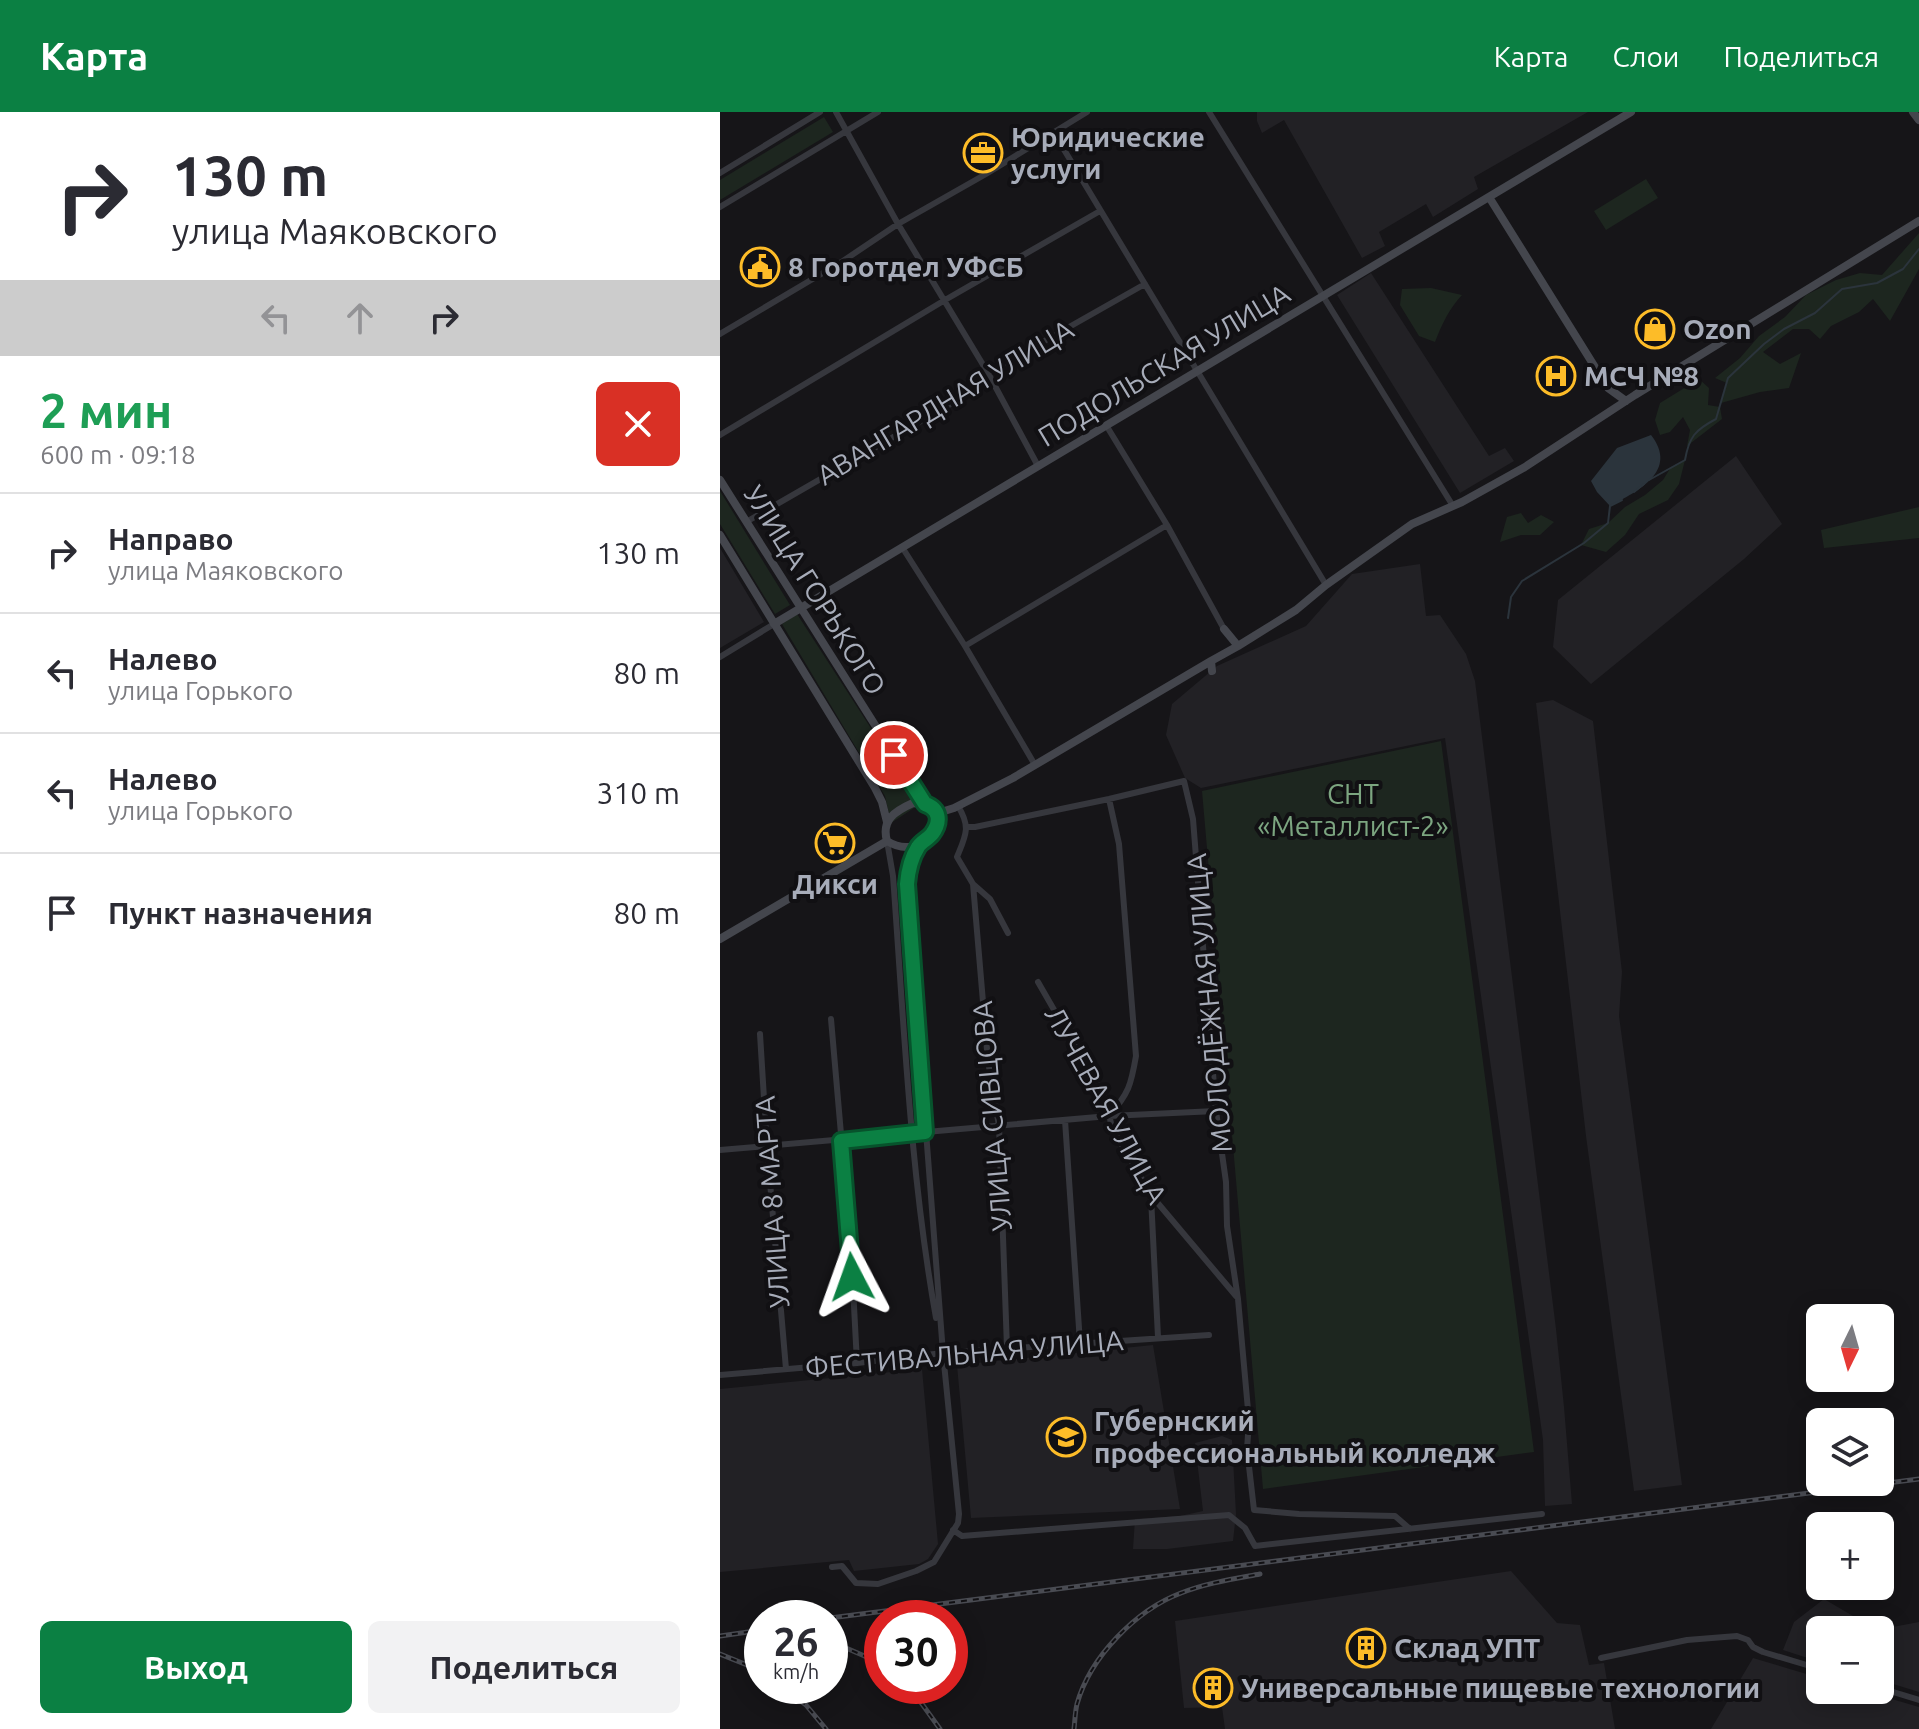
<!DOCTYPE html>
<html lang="ru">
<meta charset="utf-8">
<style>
:root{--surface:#fff;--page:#f2f2f3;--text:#2b2b33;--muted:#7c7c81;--line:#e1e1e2;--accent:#0b8043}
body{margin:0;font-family:Ubuntu,sans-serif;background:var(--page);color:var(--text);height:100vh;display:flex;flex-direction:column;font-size:30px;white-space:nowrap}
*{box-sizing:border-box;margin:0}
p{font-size:26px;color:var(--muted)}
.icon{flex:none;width:44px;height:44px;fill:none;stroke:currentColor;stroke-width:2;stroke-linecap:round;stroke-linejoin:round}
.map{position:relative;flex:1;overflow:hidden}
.side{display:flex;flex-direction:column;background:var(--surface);width:720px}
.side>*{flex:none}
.banner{background:#fff;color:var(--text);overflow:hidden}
.needle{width:52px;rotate:185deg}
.fabs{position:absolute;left:1086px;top:1192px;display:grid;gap:16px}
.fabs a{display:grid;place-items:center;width:88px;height:88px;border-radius:12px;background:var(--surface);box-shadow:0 4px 20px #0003;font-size:40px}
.speed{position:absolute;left:24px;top:1488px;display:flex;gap:16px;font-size:40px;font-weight:700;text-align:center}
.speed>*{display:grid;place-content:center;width:104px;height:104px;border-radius:50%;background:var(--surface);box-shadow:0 4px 20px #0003;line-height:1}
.speed small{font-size:20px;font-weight:400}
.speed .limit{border:12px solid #d22;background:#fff;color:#111}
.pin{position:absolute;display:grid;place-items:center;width:68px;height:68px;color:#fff;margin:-34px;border:4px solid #fff;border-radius:50%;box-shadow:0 2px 8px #0007}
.me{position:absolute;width:88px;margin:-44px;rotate:356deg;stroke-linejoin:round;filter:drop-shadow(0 0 6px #0008)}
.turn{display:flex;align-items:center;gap:28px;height:168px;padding:0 40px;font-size:36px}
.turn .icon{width:104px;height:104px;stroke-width:2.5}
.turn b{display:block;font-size:56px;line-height:68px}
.lanes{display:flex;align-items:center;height:76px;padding:0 40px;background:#0003;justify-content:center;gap:40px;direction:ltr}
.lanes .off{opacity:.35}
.round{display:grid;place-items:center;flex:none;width:84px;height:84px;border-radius:12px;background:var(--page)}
.summary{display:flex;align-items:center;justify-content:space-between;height:136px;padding:0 40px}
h1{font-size:48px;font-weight:700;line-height:60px;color:#1e9e55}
.cta{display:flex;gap:16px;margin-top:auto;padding:16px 40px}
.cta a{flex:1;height:92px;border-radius:12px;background:var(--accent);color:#fff;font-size:32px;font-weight:700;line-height:92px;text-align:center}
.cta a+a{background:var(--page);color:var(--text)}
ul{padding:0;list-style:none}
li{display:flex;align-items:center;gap:24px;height:120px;padding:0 40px;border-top:2px solid var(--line)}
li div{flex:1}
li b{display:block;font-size:30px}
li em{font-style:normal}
header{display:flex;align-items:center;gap:48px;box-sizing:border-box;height:112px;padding:0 40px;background:var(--accent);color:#fff}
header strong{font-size:38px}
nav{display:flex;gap:44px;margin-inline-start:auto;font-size:28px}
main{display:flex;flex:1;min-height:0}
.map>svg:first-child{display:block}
</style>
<header>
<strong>Карта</strong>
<nav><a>Карта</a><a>Слои</a><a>Поделиться</a></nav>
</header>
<main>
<section class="side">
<div class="banner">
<div class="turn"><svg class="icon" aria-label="right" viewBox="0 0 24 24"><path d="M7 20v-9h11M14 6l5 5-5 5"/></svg><div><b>130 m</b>улица Маяковского</div></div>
<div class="lanes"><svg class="icon off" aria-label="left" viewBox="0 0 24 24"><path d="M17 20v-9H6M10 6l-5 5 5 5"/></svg><svg class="icon off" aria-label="ahead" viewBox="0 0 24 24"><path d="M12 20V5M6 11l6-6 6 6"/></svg><svg class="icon" aria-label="right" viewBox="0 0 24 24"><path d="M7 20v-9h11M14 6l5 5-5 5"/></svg></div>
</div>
<div class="summary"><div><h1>2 мин</h1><p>600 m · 09:18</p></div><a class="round" style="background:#d93025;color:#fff"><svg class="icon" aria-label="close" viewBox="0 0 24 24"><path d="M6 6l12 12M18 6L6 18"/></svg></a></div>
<ul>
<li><svg class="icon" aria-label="right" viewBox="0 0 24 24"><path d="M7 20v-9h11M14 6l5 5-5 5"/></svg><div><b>Направо</b><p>улица Маяковского</p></div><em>130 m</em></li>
<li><svg class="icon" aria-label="left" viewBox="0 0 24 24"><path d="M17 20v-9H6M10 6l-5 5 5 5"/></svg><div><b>Налево</b><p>улица Горького</p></div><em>80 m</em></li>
<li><svg class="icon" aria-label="left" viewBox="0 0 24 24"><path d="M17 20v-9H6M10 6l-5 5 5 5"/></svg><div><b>Налево</b><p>улица Горького</p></div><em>310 m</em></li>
<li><svg class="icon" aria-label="arrive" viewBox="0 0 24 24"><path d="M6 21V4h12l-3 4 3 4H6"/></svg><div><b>Пункт назначения</b></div><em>80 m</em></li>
</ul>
<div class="cta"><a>Выход</a><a>Поделиться</a></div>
</section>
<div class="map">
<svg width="1199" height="1617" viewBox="0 0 1199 1617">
<rect width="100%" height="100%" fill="#161518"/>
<path fill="#222125" d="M 537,0 L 868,0 L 754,65 L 758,77 L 713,105 L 706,92 L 659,120 L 665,134 L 642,146 L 564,8 L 542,21 L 537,9 Z
M 651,161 L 769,344 L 785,336 L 794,349 L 740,381 L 617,183 Z
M 1016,344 L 1062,412 L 1024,447 L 871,572 L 833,535 L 838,488 Z
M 0,436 L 44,510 L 0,536 Z
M 700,452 L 706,504 L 720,503 L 746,542 L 755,569 L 836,1217 L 844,1295 L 852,1392 L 825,1394 L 823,1328 L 725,626 L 481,676 L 465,666 L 446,623 L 452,592 L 497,554 L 586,514 L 632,462 Z
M 833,588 L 873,609 L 902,860 L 899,904 L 962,1373 L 914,1379 L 866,1024 L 816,591 Z
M 433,1233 L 460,1397 L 251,1406 L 237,1253 Z
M 202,1257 L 218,1432 L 208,1447 L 199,1452 L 134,1459 L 129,1448 L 0,1460 L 0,1277 Z
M 502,1324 L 512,1328 L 516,1402 L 513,1429 L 447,1437 L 413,1437 L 415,1407 L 460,1404 L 483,1399 L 475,1331 Z
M 791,1459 L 837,1511 L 860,1513 L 869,1553 L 884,1551 L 895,1617 L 505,1617 L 502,1595 L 464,1596 L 455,1509 Z
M 1104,1487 L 1157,1518 L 1199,1510 L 1199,1580 L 1160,1568 L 1160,1518 L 1100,1518 L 1100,1550 L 1063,1538 L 1074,1510 Z
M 1033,1546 L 1100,1566 L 1100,1578 L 1141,1578 L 1199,1595 L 1199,1617 L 991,1617 Z"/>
<path fill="#1d261f" d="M 104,5 L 113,20 L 0,88 L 0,68 Z
M 926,67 L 938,86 L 886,118 L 874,99 Z
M 1199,121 L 1199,157 L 1170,209 L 1153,187 L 1139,200 L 1111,214 L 1100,227 L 1089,217 L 1073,217 L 1043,240 L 1060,252 L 1081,241 L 1069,276 L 1040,280 L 1001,291 L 1007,271 L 995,266 L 1020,246 L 1039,224 L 1065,205 L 1086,183 L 1116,168 L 1140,161 L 1162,163 Z
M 711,176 L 742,183 C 729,197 722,212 715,230 L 699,224 L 680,193 L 682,177 Z
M 979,267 L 989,276 L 988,293 L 1000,295 L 1002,307 L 967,334 L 970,318 L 963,305 L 950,320 L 940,323 L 935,308 L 940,291 Z
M 965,348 L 959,372 L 948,388 L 919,402 L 905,423 L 886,440 L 861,433 L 869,417 L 888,411 L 905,395 L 925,383 L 943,368 L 951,355 Z
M 0,379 L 70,493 L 55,502 L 0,412 Z
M 1199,395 L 1199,426 L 1104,436 L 1101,418 Z
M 801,401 L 808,411 L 821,403 L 834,410 L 820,423 L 801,423 L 780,430 L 787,405 Z
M 77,502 L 200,692 L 171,711 L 165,684 L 62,512 Z
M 721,629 L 814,1340 L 543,1377 L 482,679 Z"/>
<path fill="#2b343c" d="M 931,323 C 959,359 918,379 890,394 L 877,380 L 871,369 L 897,336 Z"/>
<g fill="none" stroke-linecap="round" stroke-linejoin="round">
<path stroke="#2b343c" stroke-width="2" d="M 929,368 L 965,348 C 969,325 975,318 996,307 L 1008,266 L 1044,232 L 1064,217 L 1095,201 L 1122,177 L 1157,171 L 1183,157 L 1199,137
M 914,380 L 924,372
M 788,506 L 791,485 L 802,469 L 864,431 L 888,411 L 890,394 L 902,388"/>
<path stroke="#36373d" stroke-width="6" d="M 116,0 L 178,112 L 268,261 L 318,354
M 489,0 L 733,394
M 334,21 L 606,473
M 0,61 L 100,0
M 0,95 L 158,0
M 0,222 L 123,149 L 178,112 L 266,62 L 367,0
M 386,313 L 447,413 L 504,517
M 0,323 L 225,188 L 380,99
M 26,410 L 260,275 L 268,261 L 425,172
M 182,435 L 245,534 L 315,653
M 245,534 L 447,413
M 0,545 L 54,512
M 389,687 L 399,732 L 416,944 C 411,973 409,981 389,1004
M 238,694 C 251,715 246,723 237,745 L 253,772 L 270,787 L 288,821
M 247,715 L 255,715 L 389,687 L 464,669 L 473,707 L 496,999 L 506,1070 L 507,1114 L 518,1187 L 529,1309 L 527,1337 L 534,1398 L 579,1402 L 675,1404 L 690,1417
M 167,729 L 173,764 C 184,912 190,1061 216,1206
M 253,772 L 268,949 L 279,1014 L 287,1236
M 318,870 L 386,988 L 392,1016 L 431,1083 L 516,1184
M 111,907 L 131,1137 L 137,1251
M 40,922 L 47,1035 L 66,1257
M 345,1008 L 360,1231
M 0,1038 L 389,1004 L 496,999
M 431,1085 L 438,1225
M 0,1263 L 137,1251 L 223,1241 L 489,1223
M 233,1418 L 242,1424 L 509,1403 L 525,1416 L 535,1434 L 822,1402
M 112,1455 L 122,1454 L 136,1471 L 158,1472 L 196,1459 L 214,1450 L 238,1411 L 239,1402 L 223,1241 L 187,772 L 190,755 L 198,734
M 881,1546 L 967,1528 L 1017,1524 L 1028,1528 L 1033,1535 L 1043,1540 L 1100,1557
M 1160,1576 L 1199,1588"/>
<path stroke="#44464d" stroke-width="8" d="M 1193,0 L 1199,8
M 769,85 L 888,276 L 906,289
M 0,368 L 205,692
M 0,423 L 155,676 L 162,690 L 167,710
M 54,512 L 911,0
M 518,534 L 576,498 L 606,473 L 692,412 L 742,390 L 805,355 L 915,283 L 1199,109
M 492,559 L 491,549 L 518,534 L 504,517
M 193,691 C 200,692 207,692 213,696 C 231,710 200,750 167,729 C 161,708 175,699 193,691 Z
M 218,701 L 234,696 L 293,666 L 491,549
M 0,827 L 167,729"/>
<defs>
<path id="rail" d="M 110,1506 L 1199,1367
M 0,1524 L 42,1518
M 110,1529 L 156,1549 L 162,1554
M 0,1542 L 42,1559
M 61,1574 L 86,1593 L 106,1617
M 186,1574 L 192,1578 L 220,1617
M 354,1617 C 355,1609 355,1600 357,1592 C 370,1545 416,1498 461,1481 C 486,1471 513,1467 540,1462"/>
</defs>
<use href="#rail" stroke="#494b52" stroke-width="5"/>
<use href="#rail" stroke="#111013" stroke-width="2" stroke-dasharray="6" stroke-linecap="butt"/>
</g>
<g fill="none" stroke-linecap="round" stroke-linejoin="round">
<defs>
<path id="route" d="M 132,1165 L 121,1029 L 205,1020 L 187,772 C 188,760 191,746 198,735 C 201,730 208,727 212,722 C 221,710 220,697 205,692 L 174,643"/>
</defs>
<use href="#route" stroke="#07532c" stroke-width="20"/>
<use href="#route" stroke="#0b8043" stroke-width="14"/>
</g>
<defs>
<symbol id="office-ring" viewBox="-11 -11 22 22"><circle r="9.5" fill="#111013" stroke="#fdbc28" stroke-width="1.5"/><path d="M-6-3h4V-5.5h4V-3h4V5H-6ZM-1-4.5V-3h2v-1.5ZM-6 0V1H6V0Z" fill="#fdbc28"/></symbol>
<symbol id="civic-ring" viewBox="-11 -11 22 22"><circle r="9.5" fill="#111013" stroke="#fdbc28" stroke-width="1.5"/><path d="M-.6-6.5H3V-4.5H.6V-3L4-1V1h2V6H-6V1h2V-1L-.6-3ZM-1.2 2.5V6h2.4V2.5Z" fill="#fdbc28"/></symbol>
<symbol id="shop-ring" viewBox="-11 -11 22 22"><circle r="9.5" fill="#111013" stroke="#fdbc28" stroke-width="1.5"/><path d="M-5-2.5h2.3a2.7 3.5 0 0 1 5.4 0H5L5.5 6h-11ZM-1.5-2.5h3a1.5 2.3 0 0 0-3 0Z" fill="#fdbc28"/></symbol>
<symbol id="hospital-ring" viewBox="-11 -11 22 22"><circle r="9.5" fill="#111013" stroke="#fdbc28" stroke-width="1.5"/><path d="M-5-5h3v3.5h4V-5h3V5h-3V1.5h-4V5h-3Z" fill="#fdbc28"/></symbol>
<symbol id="supermarket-ring" viewBox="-11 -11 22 22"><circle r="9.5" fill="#111013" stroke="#fdbc28" stroke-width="1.5"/><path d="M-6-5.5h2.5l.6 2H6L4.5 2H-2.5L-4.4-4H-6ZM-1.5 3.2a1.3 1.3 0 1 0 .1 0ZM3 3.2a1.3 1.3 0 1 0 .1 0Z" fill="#fdbc28"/></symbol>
<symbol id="university-ring" viewBox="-11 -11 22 22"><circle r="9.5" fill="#111013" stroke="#fdbc28" stroke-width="1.5"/><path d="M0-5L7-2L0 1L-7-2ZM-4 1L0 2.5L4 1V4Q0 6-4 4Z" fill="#fdbc28"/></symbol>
<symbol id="building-ring" viewBox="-11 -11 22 22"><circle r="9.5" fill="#111013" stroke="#fdbc28" stroke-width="1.5"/><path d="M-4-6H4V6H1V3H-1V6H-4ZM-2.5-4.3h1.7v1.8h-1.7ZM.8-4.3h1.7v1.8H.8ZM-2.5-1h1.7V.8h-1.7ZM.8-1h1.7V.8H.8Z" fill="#fdbc28"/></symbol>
</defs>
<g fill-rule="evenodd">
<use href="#office-ring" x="241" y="19" width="44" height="44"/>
<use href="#civic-ring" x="18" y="133" width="44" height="44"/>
<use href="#shop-ring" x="913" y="195" width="44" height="44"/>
<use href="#hospital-ring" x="814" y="242" width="44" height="44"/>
<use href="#supermarket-ring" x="93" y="709" width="44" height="44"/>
<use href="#university-ring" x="324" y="1303" width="44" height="44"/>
<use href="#building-ring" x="624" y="1514" width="44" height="44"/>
<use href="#building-ring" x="471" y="1554" width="44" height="44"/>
</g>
<g text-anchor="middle" stroke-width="8" stroke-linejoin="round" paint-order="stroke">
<g font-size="28" font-weight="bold" fill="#a7acb9" stroke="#111013" text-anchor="start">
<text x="291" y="35">Юридические<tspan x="291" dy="32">услуги</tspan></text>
<text x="68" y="165">8 Горотдел УФСБ</text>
<text x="963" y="227">Ozon</text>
<text x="864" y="274">МСЧ №8</text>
<text x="115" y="782" text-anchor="middle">Дикси</text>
<text x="374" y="1319">Губернский<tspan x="374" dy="32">профессиональный колледж</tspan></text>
<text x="674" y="1546">Склад УПТ</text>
<text x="521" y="1586">Универсальные пищевые технологии</text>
</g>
<g font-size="28" fill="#a7acb9" stroke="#111013">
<text transform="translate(444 253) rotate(-31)" y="10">ПОДОЛЬСКАЯ УЛИЦА</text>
<text transform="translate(225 290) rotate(-31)" y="10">АВАНГАРДНАЯ УЛИЦА</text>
<text transform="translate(95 478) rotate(58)" y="10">УЛИЦА ГОРЬКОГО</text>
<text transform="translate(489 891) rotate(-95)" y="10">МОЛОДЁЖНАЯ УЛИЦА</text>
<text transform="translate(386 993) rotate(61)" y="10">ЛУЧЕВАЯ УЛИЦА</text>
<text transform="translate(272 1004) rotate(-95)" y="10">УЛИЦА СИВЦОВА</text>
<text transform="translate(52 1090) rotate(-94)" y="10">УЛИЦА 8 МАРТА</text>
<text transform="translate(244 1242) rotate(-5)" y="10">ФЕСТИВАЛЬНАЯ УЛИЦА</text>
</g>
<g font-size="28" fill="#7ca580" stroke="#111013">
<text x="633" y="692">СНТ<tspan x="633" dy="32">«Металлист-2»</tspan></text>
</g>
</g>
</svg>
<div class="fabs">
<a><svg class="needle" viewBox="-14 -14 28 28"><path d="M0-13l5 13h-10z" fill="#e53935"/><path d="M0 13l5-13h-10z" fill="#7c7c81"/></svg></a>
<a><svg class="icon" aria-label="layers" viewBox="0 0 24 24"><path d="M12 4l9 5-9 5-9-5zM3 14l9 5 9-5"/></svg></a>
<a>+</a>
<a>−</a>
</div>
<div class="speed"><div>26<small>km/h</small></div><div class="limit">30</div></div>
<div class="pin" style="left:174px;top:643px;background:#d93025"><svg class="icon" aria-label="arrive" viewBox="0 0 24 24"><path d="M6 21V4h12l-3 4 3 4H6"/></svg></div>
<svg class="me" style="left:132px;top:1165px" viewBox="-20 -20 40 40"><path d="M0-17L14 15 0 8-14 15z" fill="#0b8043" stroke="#fff" stroke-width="4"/></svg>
</div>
</main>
